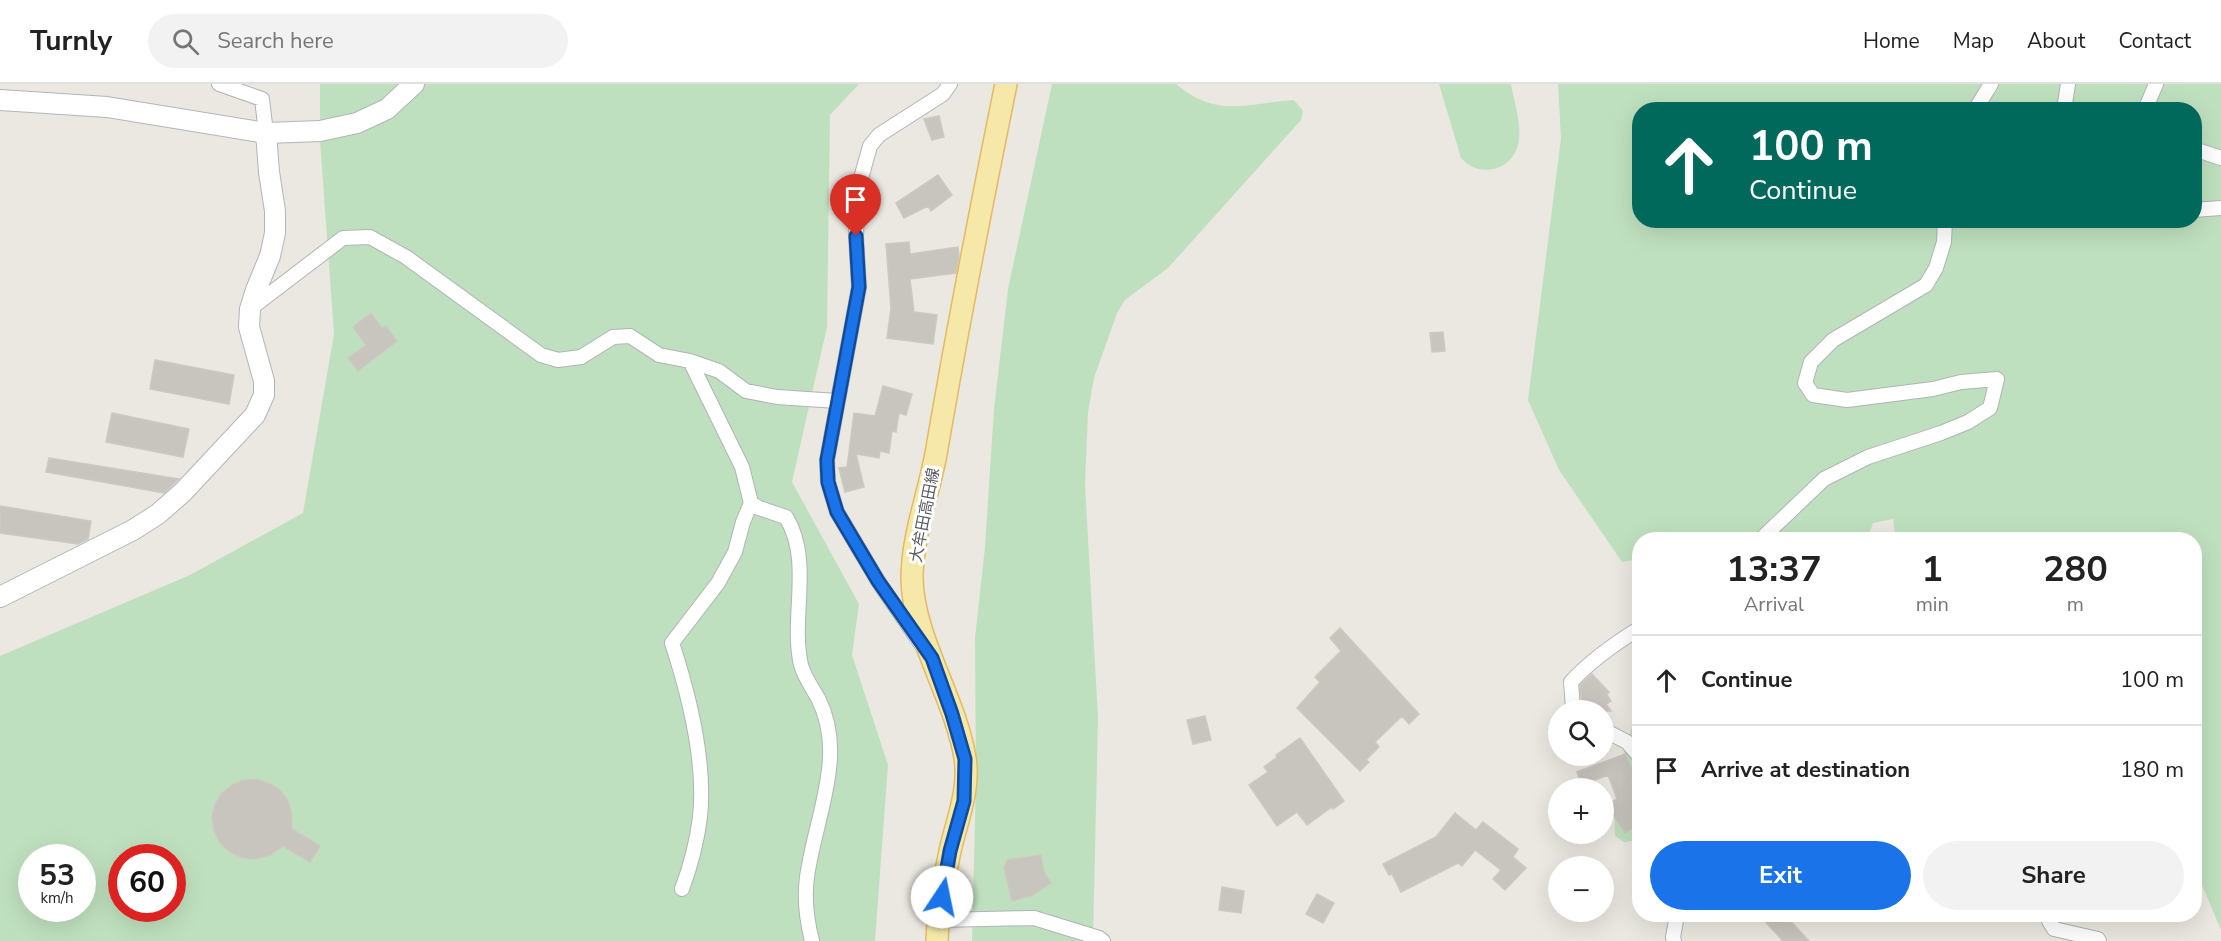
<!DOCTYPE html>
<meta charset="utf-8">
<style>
:root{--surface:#fff;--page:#f2f2f2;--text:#222;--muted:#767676;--line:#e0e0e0;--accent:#1a73e8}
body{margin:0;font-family:"Nunito Sans","Noto Sans JP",sans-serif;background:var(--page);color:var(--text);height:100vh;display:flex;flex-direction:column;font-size:22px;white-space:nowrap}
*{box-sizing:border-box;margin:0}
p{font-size:20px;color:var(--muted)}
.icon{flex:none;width:33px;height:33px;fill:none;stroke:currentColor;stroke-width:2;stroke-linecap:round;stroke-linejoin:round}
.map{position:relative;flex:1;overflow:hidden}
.side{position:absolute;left:1632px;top:448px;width:570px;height:390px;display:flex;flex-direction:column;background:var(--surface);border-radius:24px;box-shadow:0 6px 24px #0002}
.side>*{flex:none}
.guide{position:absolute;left:1632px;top:18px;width:570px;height:126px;border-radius:24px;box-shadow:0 6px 24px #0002;background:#00695c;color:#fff;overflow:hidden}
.fabs{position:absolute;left:1548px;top:616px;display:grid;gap:12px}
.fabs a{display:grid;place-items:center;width:66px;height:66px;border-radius:50%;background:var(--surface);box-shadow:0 6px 24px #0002;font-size:30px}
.speed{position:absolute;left:18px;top:760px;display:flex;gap:12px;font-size:30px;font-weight:700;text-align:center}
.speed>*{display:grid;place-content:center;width:78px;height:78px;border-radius:50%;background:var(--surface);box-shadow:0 6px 24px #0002;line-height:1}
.speed small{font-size:15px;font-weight:400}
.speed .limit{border:9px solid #d22;background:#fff;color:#111}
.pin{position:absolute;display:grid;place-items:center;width:51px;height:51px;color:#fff;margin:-62px -26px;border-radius:50% 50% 50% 0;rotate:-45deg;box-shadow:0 0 6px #0007}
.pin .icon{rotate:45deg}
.me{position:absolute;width:66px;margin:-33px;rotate:11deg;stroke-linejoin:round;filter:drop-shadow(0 0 4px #0008)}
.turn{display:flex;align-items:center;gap:21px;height:126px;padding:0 18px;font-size:27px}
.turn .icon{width:78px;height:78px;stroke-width:2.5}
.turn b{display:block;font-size:42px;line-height:51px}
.eta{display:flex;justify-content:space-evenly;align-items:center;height:102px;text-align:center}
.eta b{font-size:36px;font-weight:700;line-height:42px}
.action{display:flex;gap:12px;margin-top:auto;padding:12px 18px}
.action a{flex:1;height:69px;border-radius:36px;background:var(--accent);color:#fff;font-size:24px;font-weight:700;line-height:69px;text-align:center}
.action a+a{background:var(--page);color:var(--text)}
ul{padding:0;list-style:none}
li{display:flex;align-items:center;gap:18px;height:90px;padding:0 18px;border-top:2px solid var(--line)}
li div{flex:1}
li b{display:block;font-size:22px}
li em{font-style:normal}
header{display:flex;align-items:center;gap:36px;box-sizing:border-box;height:84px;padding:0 30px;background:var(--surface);border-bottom:2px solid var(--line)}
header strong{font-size:28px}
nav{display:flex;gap:33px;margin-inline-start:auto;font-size:21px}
.search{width:420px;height:54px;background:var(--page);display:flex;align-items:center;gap:15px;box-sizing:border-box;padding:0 21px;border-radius:33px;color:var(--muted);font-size:22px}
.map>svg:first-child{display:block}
</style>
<header>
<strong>Turnly</strong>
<div class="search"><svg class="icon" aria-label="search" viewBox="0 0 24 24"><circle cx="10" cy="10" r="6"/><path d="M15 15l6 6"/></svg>Search here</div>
<nav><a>Home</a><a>Map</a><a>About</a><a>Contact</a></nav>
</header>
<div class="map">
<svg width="2221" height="857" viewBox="0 0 2221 857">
<rect width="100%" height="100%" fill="#eae8e0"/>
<path fill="#bfe0be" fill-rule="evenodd" d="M 320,0 L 859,0 L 830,31 L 827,243 L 792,398 L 859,520 L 852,571 L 888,681 L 875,857 L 0,857 L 0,572 L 190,491 L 303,429 L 334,250 L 320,57 ZM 32,774 L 82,774 L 82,825 L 32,825 ZM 122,774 L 172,774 L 172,825 L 122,825 Z
M 1052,0 L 1176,0 C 1218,35 1246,19 1294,16 L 1303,27 L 1301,36 L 1168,184 L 1125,216 L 1117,229 L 1094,294 L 1088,328 L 1085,401 L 1098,634 L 1093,857 L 972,857 L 976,695 L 975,554 L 985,463 L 994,325 L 1008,205 Z
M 1439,0 L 1511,0 C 1514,17 1521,38 1519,55 C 1516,86 1480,96 1461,74 Z
M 1558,0 L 2221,0 L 2221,846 L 2195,784 L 2194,456 L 1896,456 L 1893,435 L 1873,439 L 1867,456 L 1640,456 L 1639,475 L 1622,478 L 1559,386 L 1528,316 L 1561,54 ZM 1640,26 L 2194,26 L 2194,136 L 1640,136 Z
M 1639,622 L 1639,756 L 1624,758 L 1615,752 C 1613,708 1624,663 1639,622 Z"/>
<path fill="#c8c4be" stroke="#cec9bf" stroke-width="1.5" d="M 939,32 L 944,53 L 932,56 L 924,35 Z
M 938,91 L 952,111 L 931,127 L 928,122 L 904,134 L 896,119 Z
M 909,158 L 910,170 L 958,163 L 959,172 L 956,189 L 910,195 L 914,228 L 937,231 L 933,260 L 887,254 L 891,224 L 886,160 Z
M 371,229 L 382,244 L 386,242 L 397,257 L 358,287 L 348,274 L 366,261 L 353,243 Z
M 1443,248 L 1445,267 L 1432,268 L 1430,249 Z
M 155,276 L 234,291 L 229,320 L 150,305 Z
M 883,302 L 912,310 L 906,331 L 899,329 L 896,348 L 892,347 L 889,369 L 880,367 L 879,374 L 856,370 L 864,403 L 845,408 L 839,384 L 847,383 L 854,329 L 875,332 Z
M 112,329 L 189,345 L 183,373 L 106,358 Z
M 49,374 L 179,395 L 164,409 L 46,388 Z
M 0,422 L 91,437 L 88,455 L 78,460 L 0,449 Z
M 1340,544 L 1419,630 L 1409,640 L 1402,632 L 1375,658 L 1379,663 L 1366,676 L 1369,678 L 1360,687 L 1297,624 L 1320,598 L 1315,593 L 1341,567 L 1330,554 Z
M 1592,590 L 1609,608 L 1607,611 L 1611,617 L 1606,620 L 1611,627 L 1587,627 L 1582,618 L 1580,601 Z
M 1205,632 L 1211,656 L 1193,660 L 1187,636 Z
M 1300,654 L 1344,717 L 1333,725 L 1332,723 L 1307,741 L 1297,728 L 1277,742 L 1249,701 L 1268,688 L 1264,683 L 1277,673 L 1276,671 Z
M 1625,670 L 1637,696 L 1631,698 L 1640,714 L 1640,740 L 1625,749 L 1612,729 L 1610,719 L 1617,715 L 1608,691 L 1582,701 L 1577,688 Z
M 256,695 L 268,699 L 279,705 L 287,715 L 291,727 L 292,745 L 320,762 L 310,778 L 283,762 L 270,771 L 256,775 L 243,774 L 230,768 L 220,759 L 214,747 L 212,733 L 215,720 L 222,709 L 232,701 L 244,696 Z
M 1455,729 L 1476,746 L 1483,738 L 1518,765 L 1513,773 L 1526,784 L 1505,806 L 1493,795 L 1501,786 L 1475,766 L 1462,782 L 1458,779 L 1401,808 L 1392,790 L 1389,791 L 1383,780 L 1436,753 Z
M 1041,771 L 1044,788 L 1051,799 L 1031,812 L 1012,817 L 1004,784 L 1007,776 Z
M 1222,803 L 1244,807 L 1241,829 L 1219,826 Z
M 1317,810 L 1334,819 L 1323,839 L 1306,830 Z
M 1759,831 L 1785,831 L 1809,857 L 1783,857 Z"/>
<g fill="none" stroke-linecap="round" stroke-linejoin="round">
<defs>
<path id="street" d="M 219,0 L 262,15 L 266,49
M 1975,26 L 1991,0
M 2064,26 L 2068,0
M 2151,26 L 2148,19 L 2156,0
M 2194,65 L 2221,74
M 2194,126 L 2221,124
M 250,225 L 343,154 L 370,153 L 406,173 L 541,271 L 558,276 L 581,273 L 613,253 L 630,252 L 659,271 L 690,277 L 719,287 L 746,307 L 777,313 L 837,317
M 751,419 L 759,424 L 786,433 C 813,477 790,533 801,581 C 804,592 812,604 818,614 C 829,636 832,661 829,685 C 825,722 812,757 807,793 C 804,814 807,837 812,857
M 1760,456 L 1824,395 L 1868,373 L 1941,349 L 1968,338 L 1990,324 L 1997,295 L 1961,298 L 1933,305 L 1847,316 L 1813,311 L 1805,299 L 1811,278 L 1833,256 L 1926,201 L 1936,184 L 1944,158 L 1945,136
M 921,560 L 878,497 L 837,428 L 828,398 L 827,376 L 859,203 L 856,152 L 858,105 L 870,62 L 879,51 L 943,10 L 950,0
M 1576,627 L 1573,624 L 1571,598 C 1591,576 1614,560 1640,544
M 1604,646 L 1627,658 L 1640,673
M 682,805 C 691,781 697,757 700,733 C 706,677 689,611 672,559 L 718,499 L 735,468 L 743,438 L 751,419 L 742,383 L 690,277
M 2050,831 L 2049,837 L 2054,845 L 2098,855 L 2099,857
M 938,836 L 1034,834 L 1099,854 L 1103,857
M 1674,857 L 1673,853 L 1677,831"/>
<path id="secondary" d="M 0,16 L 107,23 L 266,49 L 320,47 L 357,39 L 387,25 L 414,0
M 0,513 L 133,446 L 158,430 L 183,408 L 255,331 L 264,311 L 264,297 L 249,243 L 250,225 L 256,206 L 270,172 L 275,149 L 275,127 L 269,88 L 266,49"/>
<path id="primary" d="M 937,857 C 938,827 944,797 950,767 C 957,736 970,706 965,674 C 956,616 913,553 912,495 C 912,453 928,412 936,370 C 957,247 981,123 1006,0"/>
</defs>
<use href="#street" stroke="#b1b3b6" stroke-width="16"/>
<use href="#secondary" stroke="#b2b5b9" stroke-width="22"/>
<use href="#primary" stroke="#e2bb61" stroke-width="24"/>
<use href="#street" stroke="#fff" stroke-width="14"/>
<use href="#secondary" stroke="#fff" stroke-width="20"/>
<use href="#primary" stroke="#f6e8a9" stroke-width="21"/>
</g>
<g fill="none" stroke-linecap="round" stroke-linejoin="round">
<defs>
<path id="route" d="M 856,152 L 859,203 L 827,376 L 828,398 L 837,428 L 878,497 L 932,574 L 952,630 L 965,675 L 964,717 L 950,767 L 942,813"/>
</defs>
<use href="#route" stroke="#114b97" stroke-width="15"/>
<use href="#route" stroke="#1a73e8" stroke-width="10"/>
</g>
<g text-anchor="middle" stroke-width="6" stroke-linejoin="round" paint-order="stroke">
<g font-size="16" fill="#595c5f" stroke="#fff">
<text transform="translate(924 431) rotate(-79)" y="6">大牟田高田線</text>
</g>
</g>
</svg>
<div class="fabs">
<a><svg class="icon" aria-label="search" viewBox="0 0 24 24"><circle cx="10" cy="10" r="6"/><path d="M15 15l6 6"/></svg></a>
<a>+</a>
<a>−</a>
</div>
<div class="speed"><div>53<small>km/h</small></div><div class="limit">60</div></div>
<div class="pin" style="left:856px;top:152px;background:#d93025"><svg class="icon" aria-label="arrive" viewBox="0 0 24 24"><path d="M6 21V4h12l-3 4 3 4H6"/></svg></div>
<svg class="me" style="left:942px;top:813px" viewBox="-20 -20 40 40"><circle r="19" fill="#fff"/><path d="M0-13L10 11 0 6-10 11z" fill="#1a73e8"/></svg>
<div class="guide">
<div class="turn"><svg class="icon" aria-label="ahead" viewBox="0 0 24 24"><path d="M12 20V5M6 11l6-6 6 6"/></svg><div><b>100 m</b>Continue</div></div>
</div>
<section class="side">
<div class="eta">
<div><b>13:37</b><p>Arrival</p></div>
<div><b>1</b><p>min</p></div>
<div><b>280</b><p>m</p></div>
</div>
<ul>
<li><svg class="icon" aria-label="ahead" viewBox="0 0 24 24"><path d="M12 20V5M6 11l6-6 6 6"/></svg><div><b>Continue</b></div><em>100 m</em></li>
<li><svg class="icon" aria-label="arrive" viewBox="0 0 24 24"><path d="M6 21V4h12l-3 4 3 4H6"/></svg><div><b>Arrive at destination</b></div><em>180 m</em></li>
</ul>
<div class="action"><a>Exit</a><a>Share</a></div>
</section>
</div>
